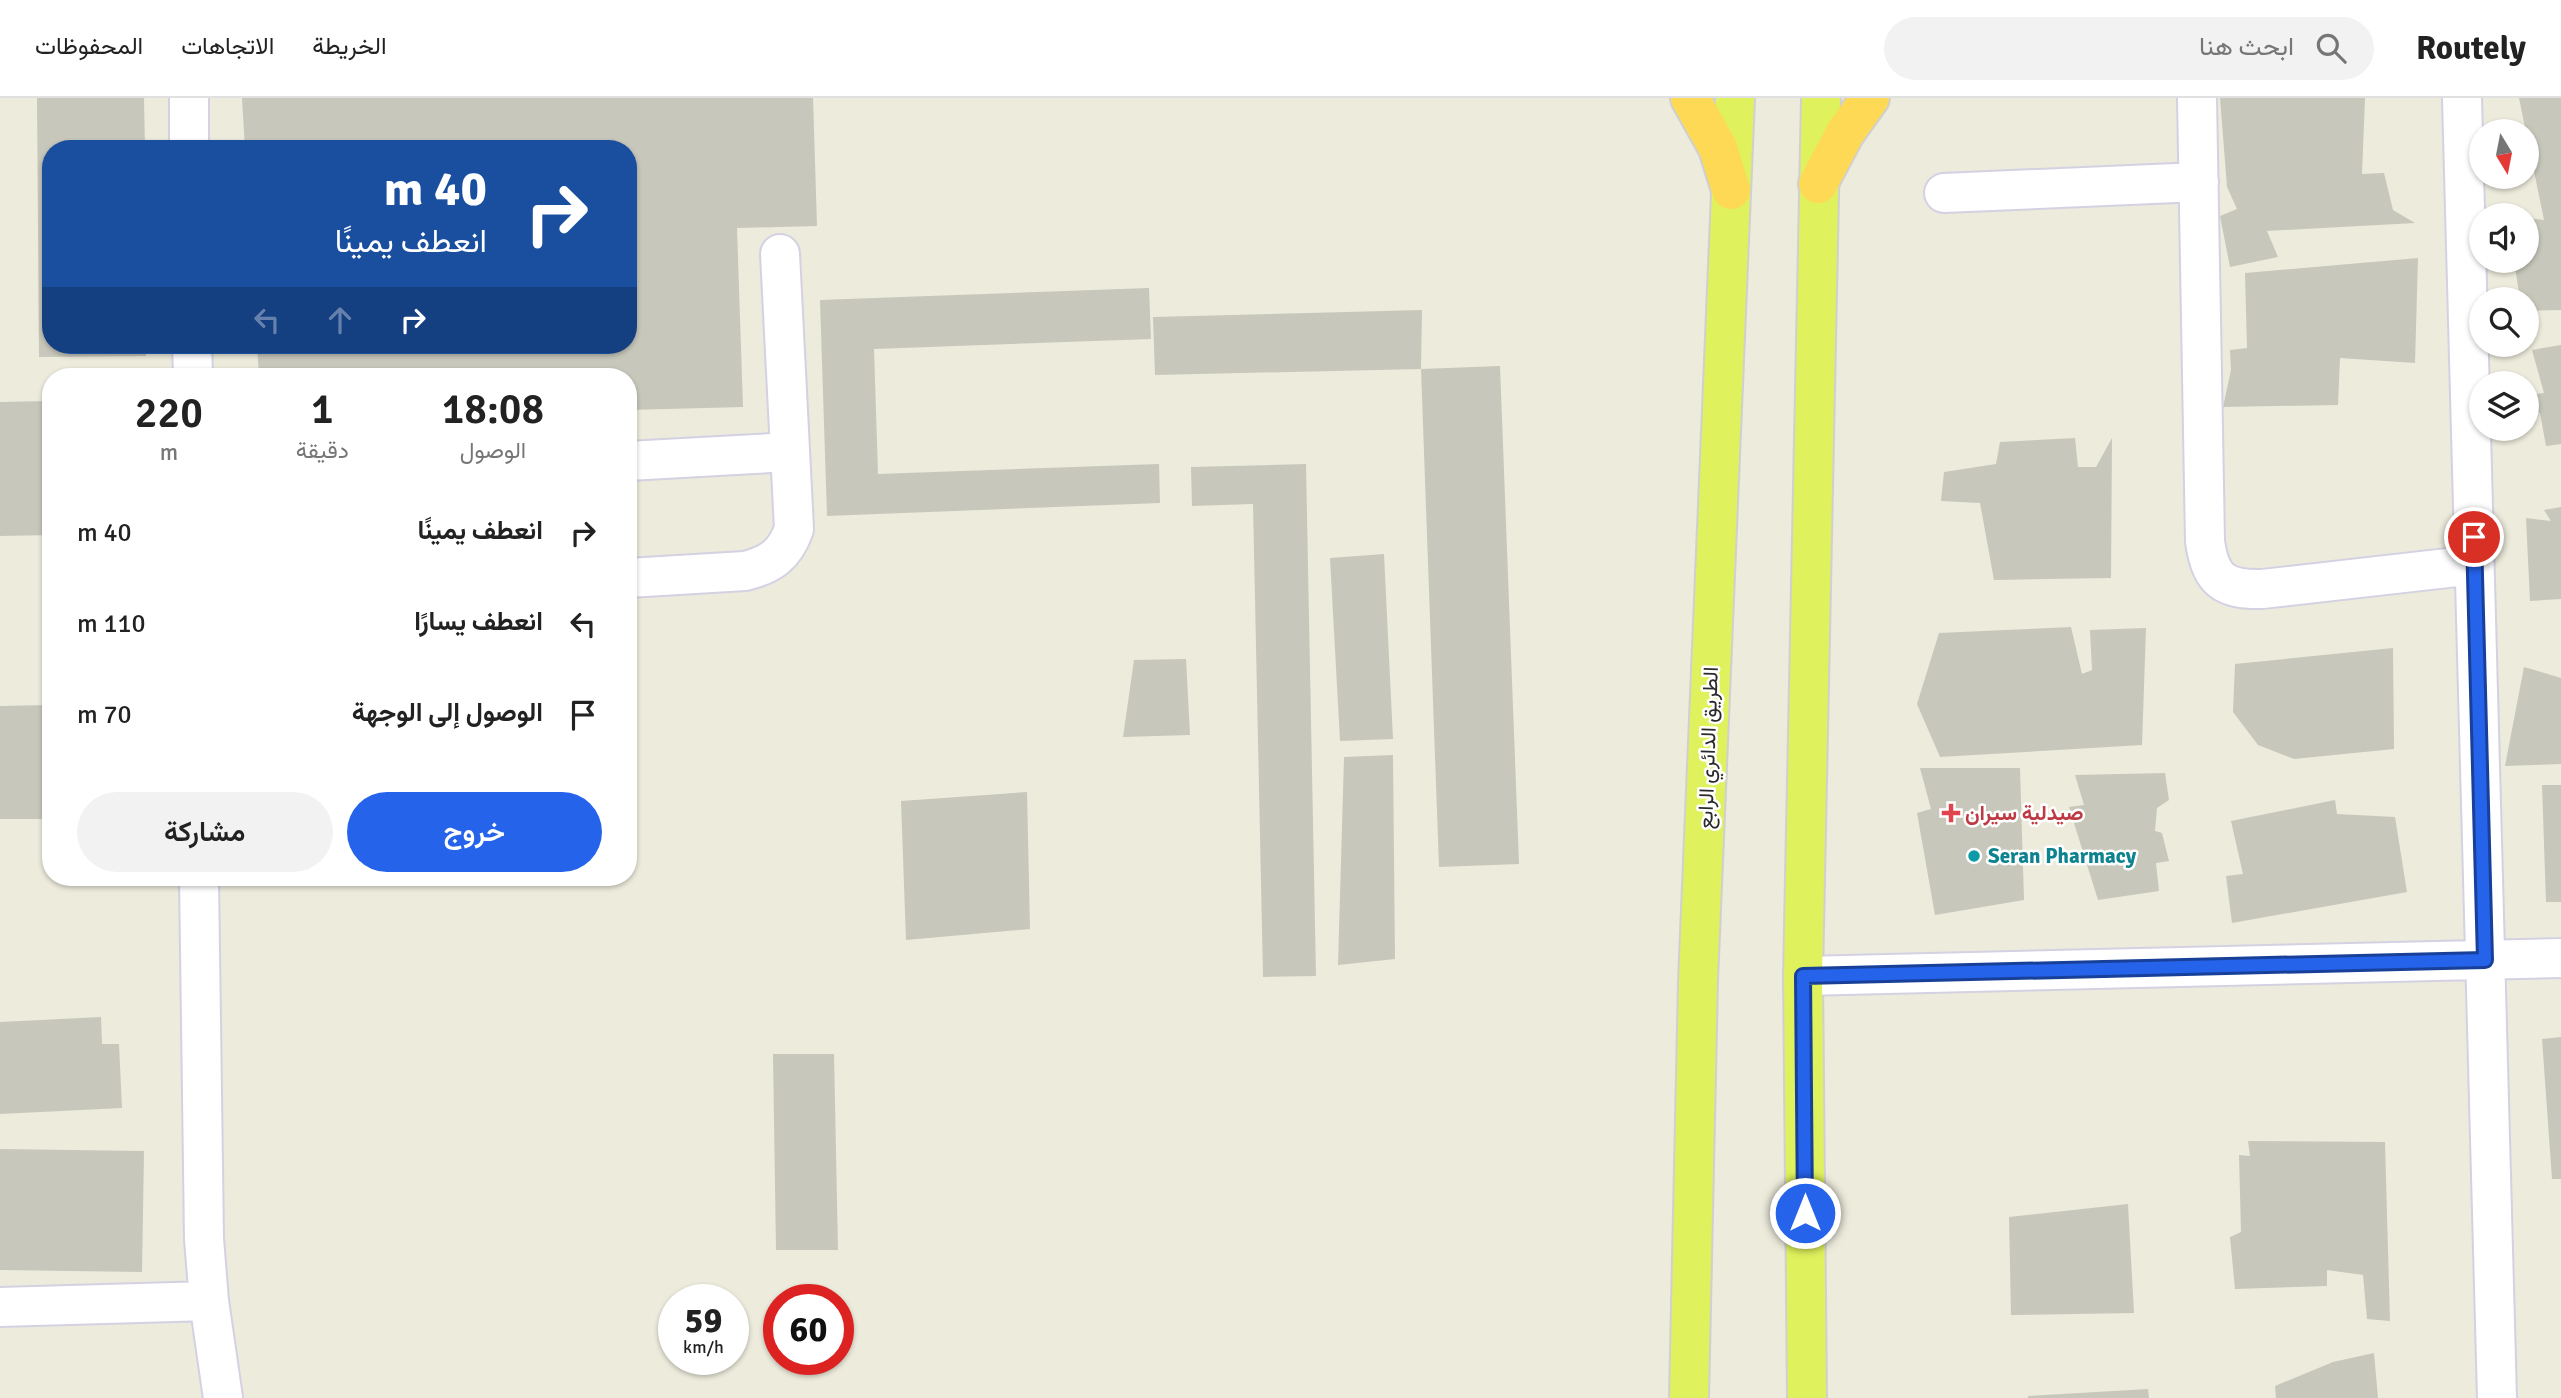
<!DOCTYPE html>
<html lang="ar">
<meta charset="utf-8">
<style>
:root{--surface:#fff;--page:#f2f2f2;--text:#222;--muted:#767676;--line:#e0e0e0;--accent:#2563eb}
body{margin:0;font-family:Signika,Vazirmatn,sans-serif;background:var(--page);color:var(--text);direction:rtl;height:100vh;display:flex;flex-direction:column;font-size:26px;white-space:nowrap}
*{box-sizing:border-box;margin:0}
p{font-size:23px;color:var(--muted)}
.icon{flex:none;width:38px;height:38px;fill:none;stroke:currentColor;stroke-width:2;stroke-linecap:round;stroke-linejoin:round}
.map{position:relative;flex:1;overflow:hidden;direction:ltr}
.sheet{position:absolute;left:42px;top:270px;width:595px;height:518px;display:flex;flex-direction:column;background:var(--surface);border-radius:28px;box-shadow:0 2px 5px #0004;direction:rtl}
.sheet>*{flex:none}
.top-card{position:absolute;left:42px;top:42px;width:595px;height:214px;border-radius:28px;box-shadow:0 2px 5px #0004;direction:rtl;background:#1a4fa0;color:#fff;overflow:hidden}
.needle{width:46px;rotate:170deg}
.controls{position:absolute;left:2469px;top:21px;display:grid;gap:14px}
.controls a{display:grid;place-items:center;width:70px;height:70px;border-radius:50%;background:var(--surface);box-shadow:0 2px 5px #0004;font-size:35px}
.speed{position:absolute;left:658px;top:1186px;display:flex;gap:14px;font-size:35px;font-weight:700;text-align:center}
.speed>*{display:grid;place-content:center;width:91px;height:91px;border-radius:50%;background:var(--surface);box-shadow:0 2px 5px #0004;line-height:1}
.speed small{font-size:18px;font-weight:400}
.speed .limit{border:10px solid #d22;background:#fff;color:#111}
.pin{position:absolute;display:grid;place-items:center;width:60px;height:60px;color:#fff;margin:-30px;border:4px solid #fff;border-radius:50%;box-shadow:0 2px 7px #0007}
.me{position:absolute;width:77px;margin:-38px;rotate:0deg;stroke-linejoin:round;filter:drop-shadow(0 0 5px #0008)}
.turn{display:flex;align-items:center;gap:24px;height:147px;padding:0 35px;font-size:32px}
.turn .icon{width:91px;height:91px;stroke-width:2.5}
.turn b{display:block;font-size:49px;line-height:60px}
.lanes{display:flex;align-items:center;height:66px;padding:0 35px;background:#0003;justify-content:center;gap:35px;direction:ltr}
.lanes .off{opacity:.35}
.eta{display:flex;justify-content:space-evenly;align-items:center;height:119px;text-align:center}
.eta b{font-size:42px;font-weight:600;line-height:49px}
.action{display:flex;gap:14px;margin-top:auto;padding:14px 35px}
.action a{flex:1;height:80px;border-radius:42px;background:var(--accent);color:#fff;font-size:28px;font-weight:600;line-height:80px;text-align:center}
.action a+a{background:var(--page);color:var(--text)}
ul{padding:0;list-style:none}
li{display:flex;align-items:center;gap:21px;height:91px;padding:0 35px}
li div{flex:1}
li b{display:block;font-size:26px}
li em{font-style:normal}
header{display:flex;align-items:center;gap:42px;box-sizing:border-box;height:98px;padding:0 35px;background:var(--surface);border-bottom:2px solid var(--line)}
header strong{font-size:33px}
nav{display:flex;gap:38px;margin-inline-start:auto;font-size:24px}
.search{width:490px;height:63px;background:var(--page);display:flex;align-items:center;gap:18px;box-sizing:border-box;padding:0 24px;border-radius:38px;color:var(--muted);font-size:26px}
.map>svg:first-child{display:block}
</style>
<header>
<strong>Routely</strong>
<div class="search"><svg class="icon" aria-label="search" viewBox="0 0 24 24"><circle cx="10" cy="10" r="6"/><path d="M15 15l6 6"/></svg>ابحث هنا</div>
<nav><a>الخريطة</a><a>الاتجاهات</a><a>المحفوظات</a></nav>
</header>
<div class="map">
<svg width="2561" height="1300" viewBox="0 0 2561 1300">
<rect width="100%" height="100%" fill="#ecebdc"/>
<path fill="#c7c7bb" d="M 37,0 L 144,0 L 145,51 L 51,51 L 51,247 L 146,247 L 146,258 L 39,259 Z
M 242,0 L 813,0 L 817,128 L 737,130 L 743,309 L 628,312 L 628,278 L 259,278 L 257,247 L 628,247 L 628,51 L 245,51 Z
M 2220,0 L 2365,0 L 2362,76 L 2384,75 L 2393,112 L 2415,125 L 2267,133 L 2278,159 L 2230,169 L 2220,118 L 2237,111 L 2227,89 Z
M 2519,0 L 2561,0 L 2561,212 L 2527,213 L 2527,201 L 2520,201 L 2514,163 L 2527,163 L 2527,120 L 2544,122 Z
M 2418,160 L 2415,265 L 2340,260 L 2338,307 L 2223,309 L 2231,272 L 2230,252 L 2247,250 L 2245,175 Z
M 1149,190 L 1151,241 L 874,251 L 878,376 L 1159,366 L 1160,405 L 827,418 L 820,202 Z
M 1422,212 L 1421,271 L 1155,277 L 1153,219 Z
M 2561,247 L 2561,346 L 2546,348 L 2540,315 L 2532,313 L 2527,297 L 2544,295 L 2532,252 Z
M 1500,268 L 1519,766 L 1439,769 L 1421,271 Z
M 51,303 L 51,437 L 0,438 L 0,304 Z
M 2075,340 L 2078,369 L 2096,369 L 2112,340 L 2111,480 L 1994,482 L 1980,405 L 1941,403 L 1944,374 L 1996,366 L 2000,344 Z
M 1306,366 L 1316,878 L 1263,879 L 1253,406 L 1192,408 L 1191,369 Z
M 2561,409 L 2561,501 L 2530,503 L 2526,420 L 2551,423 L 2544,412 Z
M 1384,456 L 1393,641 L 1340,643 L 1330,460 Z
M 2071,529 L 2082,576 L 2092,572 L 2090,532 L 2146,530 L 2142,647 L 1940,659 L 1917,606 L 1939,535 Z
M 2393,550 L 2394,651 L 2294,661 L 2258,647 L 2233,614 L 2235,566 Z
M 1186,561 L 1190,637 L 1123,639 L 1134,562 Z
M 2524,569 L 2561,580 L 2561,666 L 2505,668 Z
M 51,607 L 51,721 L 0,721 L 0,608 Z
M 1393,657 L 1395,861 L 1338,867 L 1344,659 Z
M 1920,670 L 2020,670 L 2024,802 L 1935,817 L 1917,715 L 1931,711 Z
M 2165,675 L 2169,702 L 2157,710 L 2155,733 L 2162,735 L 2169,763 L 2156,765 L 2159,793 L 2098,802 L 2069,709 L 2084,707 L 2075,677 Z
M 2542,687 L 2561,687 L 2561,804 L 2546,804 Z
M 1027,694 L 1030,831 L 906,842 L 901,703 Z
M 2335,702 L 2337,716 L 2395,719 L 2407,794 L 2232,825 L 2226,778 L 2243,776 L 2231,723 Z
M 101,919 L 102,946 L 119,946 L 122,1010 L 0,1016 L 0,924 Z
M 2561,939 L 2561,1081 L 2552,1081 L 2542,941 Z
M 773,956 L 834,956 L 838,1152 L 776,1152 Z
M 2248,1043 L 2385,1044 L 2390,1223 L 2367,1221 L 2363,1177 L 2327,1172 L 2327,1188 L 2235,1191 L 2230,1139 L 2241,1134 L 2239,1057 L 2250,1058 Z
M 0,1051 L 144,1053 L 142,1174 L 0,1172 Z
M 2128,1106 L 2134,1215 L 2011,1217 L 2009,1119 Z
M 2374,1255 L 2378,1300 L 2276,1300 L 2275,1288 L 2333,1264 Z
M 2148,1291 L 2149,1300 L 2028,1300 L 2028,1298 Z"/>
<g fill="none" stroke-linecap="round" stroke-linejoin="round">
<defs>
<path id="minor" d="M 189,0 L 189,51
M 2197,0 L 2205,443 C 2210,482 2224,492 2262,491 L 2474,467
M 2462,0 L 2497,1300
M 1944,95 L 2199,84
M 192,247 L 193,278
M 628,363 L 790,354
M 628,480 L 745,473 C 770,467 785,457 794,431 L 780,156
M 199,779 L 204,1141 L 209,1203 L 223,1300
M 1803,878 L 2561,860
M 0,1209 L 209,1203"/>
<path id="major" d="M 1689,1300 L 1698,883 L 1735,0
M 1807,1300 L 1803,878 L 1821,0"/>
<path id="highway" d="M 1690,0 L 1718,50 L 1731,92
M 1818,86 L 1845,35 L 1870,0"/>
</defs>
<use href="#minor" stroke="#d4d1e3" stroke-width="42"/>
<use href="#major" stroke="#d0d0d0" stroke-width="42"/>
<use href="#highway" stroke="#d0d0d0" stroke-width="42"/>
<use href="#minor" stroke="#fff" stroke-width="38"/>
<use href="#major" stroke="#dff15c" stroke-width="38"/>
<use href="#highway" stroke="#fed955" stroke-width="38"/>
</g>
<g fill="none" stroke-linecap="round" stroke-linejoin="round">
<defs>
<path id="route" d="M 1805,1115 L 1803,878 L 2485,862 L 2474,439"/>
</defs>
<use href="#route" stroke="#184099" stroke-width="18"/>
<use href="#route" stroke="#2563eb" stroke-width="12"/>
</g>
<path fill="#e0444e" stroke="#fff" stroke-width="2.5" d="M1947.5 704.5h7v7h7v7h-7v7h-7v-7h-7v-7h7z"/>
<circle fill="#0f9aa8" stroke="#fff" stroke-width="2.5" cx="1974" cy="758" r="7"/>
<g text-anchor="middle" stroke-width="5" stroke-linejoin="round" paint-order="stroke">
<g font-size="21" fill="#2a2a2a" stroke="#fff">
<text transform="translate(1708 650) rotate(-88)" y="7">الطريق الدائري الرابع</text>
</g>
<g font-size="21" font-weight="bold" fill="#be3a42" stroke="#fff" text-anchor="start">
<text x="1965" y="722">صيدلية سيران</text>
</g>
<g font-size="21" font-weight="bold" fill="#0d838f" stroke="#fff" text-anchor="start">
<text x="1988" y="765">Seran Pharmacy</text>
</g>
</g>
</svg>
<div class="controls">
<a><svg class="needle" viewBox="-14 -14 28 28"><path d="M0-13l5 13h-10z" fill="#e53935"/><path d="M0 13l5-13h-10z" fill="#767676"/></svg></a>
<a><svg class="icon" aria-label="sound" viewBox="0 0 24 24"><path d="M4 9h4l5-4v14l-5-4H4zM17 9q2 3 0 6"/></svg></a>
<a><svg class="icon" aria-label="search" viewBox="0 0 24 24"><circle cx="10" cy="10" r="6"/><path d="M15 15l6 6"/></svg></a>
<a><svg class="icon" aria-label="layers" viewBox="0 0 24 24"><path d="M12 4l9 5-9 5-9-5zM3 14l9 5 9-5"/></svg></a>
</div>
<div class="speed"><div>59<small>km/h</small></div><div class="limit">60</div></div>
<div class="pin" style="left:2474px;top:439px;background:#d93025"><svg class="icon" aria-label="arrive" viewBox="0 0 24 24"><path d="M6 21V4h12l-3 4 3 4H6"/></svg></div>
<svg class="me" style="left:1805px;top:1115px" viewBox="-20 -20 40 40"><circle r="17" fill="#2563eb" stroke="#fff" stroke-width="3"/><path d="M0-11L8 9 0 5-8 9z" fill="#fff"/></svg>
<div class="top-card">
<div class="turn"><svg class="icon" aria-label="right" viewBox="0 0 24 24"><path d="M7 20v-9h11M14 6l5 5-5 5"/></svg><div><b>40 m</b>انعطف يمينًا</div></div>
<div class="lanes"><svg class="icon off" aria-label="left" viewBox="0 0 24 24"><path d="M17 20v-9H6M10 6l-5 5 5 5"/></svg><svg class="icon off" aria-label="ahead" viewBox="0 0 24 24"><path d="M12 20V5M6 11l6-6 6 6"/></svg><svg class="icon" aria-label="right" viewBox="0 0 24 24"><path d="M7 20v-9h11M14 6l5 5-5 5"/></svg></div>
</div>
<section class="sheet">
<div class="eta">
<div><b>18:08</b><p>الوصول</p></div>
<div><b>1</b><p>دقيقة</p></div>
<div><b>220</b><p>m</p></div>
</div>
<ul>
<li><svg class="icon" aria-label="right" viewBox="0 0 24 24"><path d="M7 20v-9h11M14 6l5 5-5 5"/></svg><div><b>انعطف يمينًا</b></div><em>40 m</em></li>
<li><svg class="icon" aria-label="left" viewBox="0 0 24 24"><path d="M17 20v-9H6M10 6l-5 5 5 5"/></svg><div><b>انعطف يسارًا</b></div><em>110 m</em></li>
<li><svg class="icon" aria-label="arrive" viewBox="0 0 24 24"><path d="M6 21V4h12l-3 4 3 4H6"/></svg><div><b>الوصول إلى الوجهة</b></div><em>70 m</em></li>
</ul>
<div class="action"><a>خروج</a><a>مشاركة</a></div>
</section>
</div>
